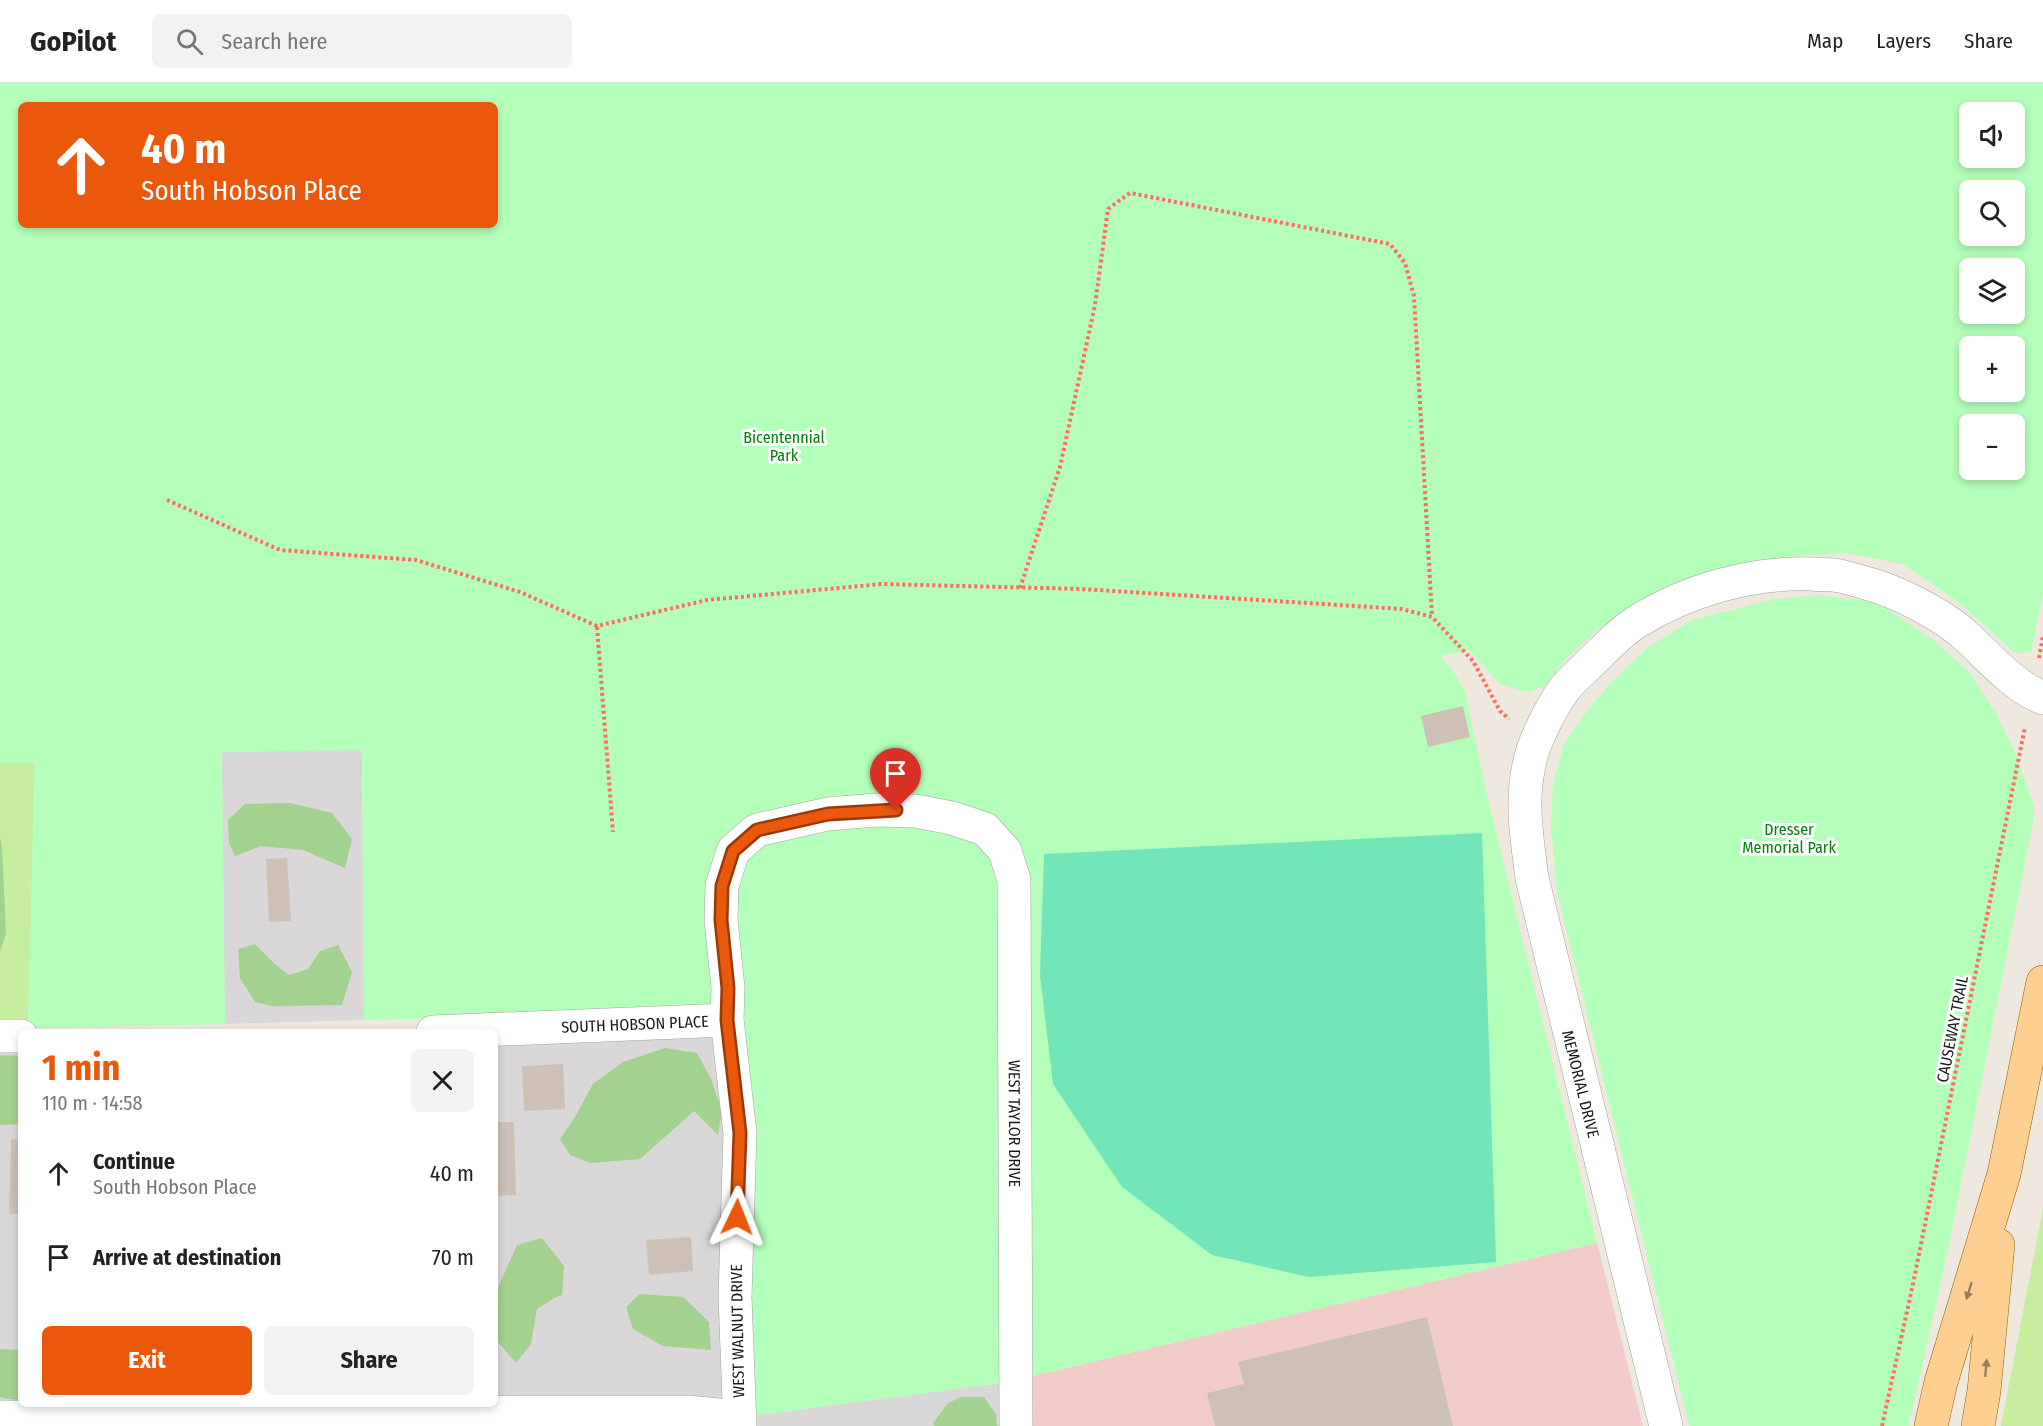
<!DOCTYPE html>
<meta charset="utf-8">
<style>
:root{--surface:#fff;--page:#f2f2f2;--text:#222;--muted:#767676;--line:#e0e0e0;--accent:#ea580c}
body{margin:0;font-family:"Fira Sans Condensed",sans-serif;background:var(--page);color:var(--text);height:100vh;display:flex;flex-direction:column;font-size:22px;white-space:nowrap}
*{box-sizing:border-box;margin:0}
p{font-size:20px;color:var(--muted)}
.icon{flex:none;width:33px;height:33px;fill:none;stroke:currentColor;stroke-width:2;stroke-linecap:round;stroke-linejoin:round}
.map{position:relative;flex:1;overflow:hidden}
.panel{position:absolute;left:18px;top:945px;width:480px;height:378px;display:flex;flex-direction:column;background:var(--surface);border-radius:9px;box-shadow:0 3px 9px #0003}
.panel>*{flex:none}
.hud{position:absolute;left:18px;top:18px;width:480px;height:126px;border-radius:9px;box-shadow:0 3px 9px #0003;background:#ea580c;color:#fff;overflow:hidden}
.tools{position:absolute;left:1959px;top:18px;display:grid;gap:12px}
.tools a{display:grid;place-items:center;width:66px;height:66px;border-radius:9px;background:var(--surface);box-shadow:0 3px 9px #0003;font-size:30px}
.pin{position:absolute;display:grid;place-items:center;width:51px;height:51px;color:#fff;margin:-62px -26px;border-radius:50% 50% 50% 0;rotate:-45deg;box-shadow:0 0 6px #0007}
.pin .icon{rotate:45deg}
.me{position:absolute;width:66px;margin:-33px;rotate:2deg;stroke-linejoin:round;filter:drop-shadow(0 0 4px #0008)}
.turn{display:flex;align-items:center;gap:21px;height:126px;padding:0 24px;font-size:27px}
.turn .icon{width:78px;height:78px;stroke-width:2.5}
.turn b{display:block;font-size:42px;line-height:51px}
.round{display:grid;place-items:center;flex:none;width:63px;height:63px;border-radius:9px;background:var(--page)}
.head{display:flex;align-items:center;justify-content:space-between;height:102px;padding:0 24px}
h1{font-size:36px;font-weight:700;line-height:45px;color:var(--accent)}
.button{display:flex;gap:12px;margin-top:auto;padding:12px 24px}
.button a{flex:1;height:69px;border-radius:9px;background:var(--accent);color:#fff;font-size:24px;font-weight:700;line-height:69px;text-align:center}
.button a+a{background:var(--page);color:var(--text)}
ul{padding:0;list-style:none}
li{display:flex;align-items:center;gap:18px;height:84px;padding:0 24px}
li div{flex:1}
li b{display:block;font-size:22px}
li em{font-style:normal}
header{display:flex;align-items:center;gap:36px;box-sizing:border-box;height:84px;padding:0 30px;background:var(--surface);border-bottom:2px solid var(--line)}
header strong{font-size:28px}
nav{display:flex;gap:33px;margin-inline-start:auto;font-size:21px}
.search{width:420px;height:54px;background:var(--page);display:flex;align-items:center;gap:15px;box-sizing:border-box;padding:0 21px;border-radius:9px;color:var(--muted);font-size:22px}
.map>svg:first-child{display:block}
</style>
<header>
<strong>GoPilot</strong>
<div class="search"><svg class="icon" aria-label="search" viewBox="0 0 24 24"><circle cx="10" cy="10" r="6"/><path d="M15 15l6 6"/></svg>Search here</div>
<nav><a>Map</a><a>Layers</a><a>Share</a></nav>
</header>
<div class="map">
<svg width="2043" height="1342" viewBox="0 0 2043 1342">
<rect width="100%" height="100%" fill="#eee8de"/>
<path fill="#d9d7d7" d="M 362,665 L 364,936 L 225,940 L 221,668 Z
M 712,950 L 727,1011 L 728,1317 L 495,1319 L 495,955 Z
M 0,959 L 21,959 L 21,1320 L 0,1321 Z
M 1009,1298 L 1009,1342 L 750,1342 L 750,1332 Z"/>
<path fill="#f1cccb" d="M 1597,1159 L 1643,1342 L 1025,1342 L 1024,1294 Z"/>
<path fill="#c6ee9e" d="M 0,679 L 35,679 L 28,944 L 0,944 Z
M 2043,1124 L 2043,1342 L 2001,1342 Z"/>
<path fill="#a3d18f" d="M 290,719 L 332,729 L 352,755 L 345,784 L 303,766 L 261,762 L 235,772 L 229,759 L 228,736 L 245,720 Z
M 0,754 L 2,762 L 6,849 L 0,868 Z
M 255,860 L 276,881 L 289,891 L 308,885 L 320,867 L 338,861 L 352,888 L 342,921 L 272,922 L 255,918 L 240,894 L 238,865 Z
M 665,964 L 697,969 L 711,995 L 722,1027 L 718,1051 L 694,1027 L 640,1075 L 590,1079 L 570,1071 L 560,1055 L 572,1038 L 593,1000 L 623,978 Z
M 0,971 L 21,972 L 21,1040 L 0,1041 Z
M 542,1154 L 564,1182 L 562,1211 L 554,1214 L 537,1225 L 531,1260 L 516,1279 L 498,1258 L 496,1208 L 517,1161 Z
M 640,1210 L 683,1213 L 709,1238 L 711,1266 L 663,1262 L 633,1245 L 626,1223 Z
M 0,1265 L 21,1266 L 21,1317 L 0,1313 Z
M 961,1313 L 984,1313 L 996,1330 L 997,1342 L 934,1342 L 933,1339 L 948,1319 Z"/>
<path fill="#b4ffba" fill-rule="evenodd" d="M 0,0 L 2043,0 L 2043,509 L 2031,568 L 2015,569 L 1962,521 L 1903,480 L 1846,469 L 1795,472 L 1736,486 L 1653,514 L 1597,546 L 1564,577 L 1545,602 L 1527,608 L 1500,600 L 1469,566 L 1440,572 L 1455,590 L 1465,607 L 1487,711 L 1597,1159 L 1024,1294 L 1022,802 L 964,725 L 730,751 L 716,928 L 364,936 L 362,666 L 222,668 L 225,940 L 28,944 L 35,679 L 0,679 ZM 21,21 L 495,21 L 495,141 L 21,141 ZM 1970,28 L 2014,28 L 2014,74 L 1970,74 ZM 1970,106 L 2014,106 L 2014,152 L 1970,152 ZM 1970,184 L 2014,184 L 2014,230 L 1970,230 ZM 1970,262 L 2014,262 L 2014,308 L 1970,308 ZM 1970,340 L 2014,340 L 2014,386 L 1970,386 Z
M 1819,511 L 1876,518 L 1932,555 L 1969,588 L 1997,631 L 2014,666 L 2034,722 L 2034,734 L 1947,1170 L 1909,1342 L 1689,1342 L 1557,808 L 1551,743 L 1553,700 L 1564,660 L 1586,628 L 1608,602 L 1647,564 L 1692,536 L 1775,515 Z
M 860,734 L 977,753 L 1004,798 L 1009,1298 L 750,1332 L 732,837 L 743,774 L 766,757 Z"/>
<path fill="#73e6b9" d="M 1482,749 L 1496,1178 L 1309,1193 L 1212,1171 L 1122,1103 L 1053,1000 L 1040,891 L 1044,770 Z"/>
<path fill="#cdc1b7" d="M 1463,622 L 1470,653 L 1428,663 L 1421,632 Z
M 287,774 L 291,837 L 269,838 L 266,775 Z
M 563,980 L 565,1025 L 524,1027 L 522,982 Z
M 495,1038 L 514,1038 L 516,1111 L 495,1112 Z
M 11,1055 L 21,1056 L 21,1130 L 9,1130 Z
M 691,1153 L 693,1187 L 649,1191 L 646,1156 Z
M 1427,1233 L 1453,1342 L 1215,1342 L 1207,1309 L 1244,1300 L 1238,1278 Z"/>
<g fill="none" stroke-linecap="round" stroke-linejoin="round">
<defs>
<g id="minor">
<path id="s1" d="M 433,948 L 727,936"/>
<path d="M 0,952 L 21,952"/>
<path d="M 0,1333 L 241,1336 L 523,1328 L 687,1328 L 739,1333"/>
<path id="s2" d="M 740,1342 L 735,1213 L 740,1049 L 727,936 L 728,904 L 721,836 L 722,802 L 733,767 L 757,746 L 828,730 L 876,726 L 915,727 L 952,734 L 985,745 L 1005,767 L 1014,796 L 1016,1342"/>
<path d="M 1666,1342 L 1532,794 C 1527,755 1520,716 1530,677 C 1534,657 1551,624 1563,607 C 1569,598 1580,589 1588,581 C 1603,567 1618,550 1635,539 C 1687,506 1751,488 1812,490 C 1821,491 1831,490 1840,492 C 1853,495 1866,499 1879,503 C 1907,513 1944,532 1966,552 C 1989,573 2013,602 2043,614"/>
</g>
<path id="major" d="M 1931,1342 L 1941,1298 L 2004,1090 L 2043,898
M 1978,1342 L 1984,1307 L 1998,1161"/>
</defs>
<use href="#minor" stroke="#a1a1a1" stroke-width="34"/>
<use href="#major" stroke="#916000" stroke-width="34"/>
<path stroke="#ff6d5e" stroke-width="4" stroke-dasharray="3 3" stroke-linecap="butt" d="M 167,416 L 280,466 L 416,476 L 520,508 L 597,542 L 707,516 L 882,500 L 1082,505 L 1402,525 L 1432,533 L 1473,577 L 1500,627 L 1509,635
M 1020,504 L 1060,383 L 1095,221 L 1108,125 L 1130,109 L 1390,160 L 1405,179 L 1414,212 L 1432,533
M 597,543 L 613,748
M 2039,574 L 2043,552
M 1882,1342 L 1913,1200 L 2025,643"/>
<use href="#minor" stroke="#fff" stroke-width="33"/>
<use href="#major" stroke="#ffcf92" stroke-width="33"/>
</g>
<defs><path id="oneway-solid" d="M-6-.8H1V-3.2L6.5 0L1 3.2V.8H-6Z" transform="scale(1.5)"/></defs>
<g fill="#987e5c">
<use href="#oneway-solid" transform="translate(1969 1207) rotate(107)"/>
<use href="#oneway-solid" transform="translate(1986 1284) rotate(-85)"/>
</g>
<g fill="none" stroke-linecap="round" stroke-linejoin="round">
<defs>
<path id="route" d="M 737,1133 L 740,1049 L 727,936 L 728,904 L 721,836 L 722,802 L 733,767 L 757,746 L 828,730 L 896,726"/>
</defs>
<use href="#route" stroke="#983908" stroke-width="15"/>
<use href="#route" stroke="#ea580c" stroke-width="10"/>
</g>
<g text-anchor="middle" stroke-width="6" stroke-linejoin="round" paint-order="stroke">
<g font-size="16" fill="#01800a" stroke="#fff">
<text x="784" y="359">Bicentennial<tspan x="784" dy="18">Park</tspan></text>
<text x="1789" y="751">Dresser<tspan x="1789" dy="18">Memorial Park</tspan></text>
</g>
<g font-size="16" fill="#1a1a1a" stroke="#fff">
<text dy="6" stroke="none"><textPath href="#s1" startOffset="202">SOUTH HOBSON PLACE</textPath></text>
<text transform="translate(1952 945) rotate(-79)" y="6">CAUSEWAY TRAIL</text>
<text transform="translate(1581 1000) rotate(76)" y="6">MEMORIAL DRIVE</text>
<text dy="6" stroke="none"><textPath href="#s2" startOffset="1146">WEST TAYLOR DRIVE</textPath></text>
<text transform="translate(737 1247) rotate(-91)" y="6">WEST WALNUT DRIVE</text>
</g>
</g>
</svg>
<div class="tools">
<a><svg class="icon" aria-label="sound" viewBox="0 0 24 24"><path d="M4 9h4l5-4v14l-5-4H4zM17 9q2 3 0 6"/></svg></a>
<a><svg class="icon" aria-label="search" viewBox="0 0 24 24"><circle cx="10" cy="10" r="6"/><path d="M15 15l6 6"/></svg></a>
<a><svg class="icon" aria-label="layers" viewBox="0 0 24 24"><path d="M12 4l9 5-9 5-9-5zM3 14l9 5 9-5"/></svg></a>
<a>+</a>
<a>−</a>
</div>
<div class="pin" style="left:896px;top:726px;background:#d93025"><svg class="icon" aria-label="arrive" viewBox="0 0 24 24"><path d="M6 21V4h12l-3 4 3 4H6"/></svg></div>
<svg class="me" style="left:737px;top:1133px" viewBox="-20 -20 40 40"><path d="M0-17L14 15 0 8-14 15z" fill="#ea580c" stroke="#fff" stroke-width="4"/></svg>
<div class="hud">
<div class="turn"><svg class="icon" aria-label="ahead" viewBox="0 0 24 24"><path d="M12 20V5M6 11l6-6 6 6"/></svg><div><b>40 m</b>South Hobson Place</div></div>
</div>
<section class="panel">
<div class="head"><div><h1>1 min</h1><p>110 m · 14:58</p></div><a class="round"><svg class="icon" aria-label="close" viewBox="0 0 24 24"><path d="M6 6l12 12M18 6L6 18"/></svg></a></div>
<ul>
<li><svg class="icon" aria-label="ahead" viewBox="0 0 24 24"><path d="M12 20V5M6 11l6-6 6 6"/></svg><div><b>Continue</b><p>South Hobson Place</p></div><em>40 m</em></li>
<li><svg class="icon" aria-label="arrive" viewBox="0 0 24 24"><path d="M6 21V4h12l-3 4 3 4H6"/></svg><div><b>Arrive at destination</b></div><em>70 m</em></li>
</ul>
<div class="button"><a>Exit</a><a>Share</a></div>
</section>
</div>
